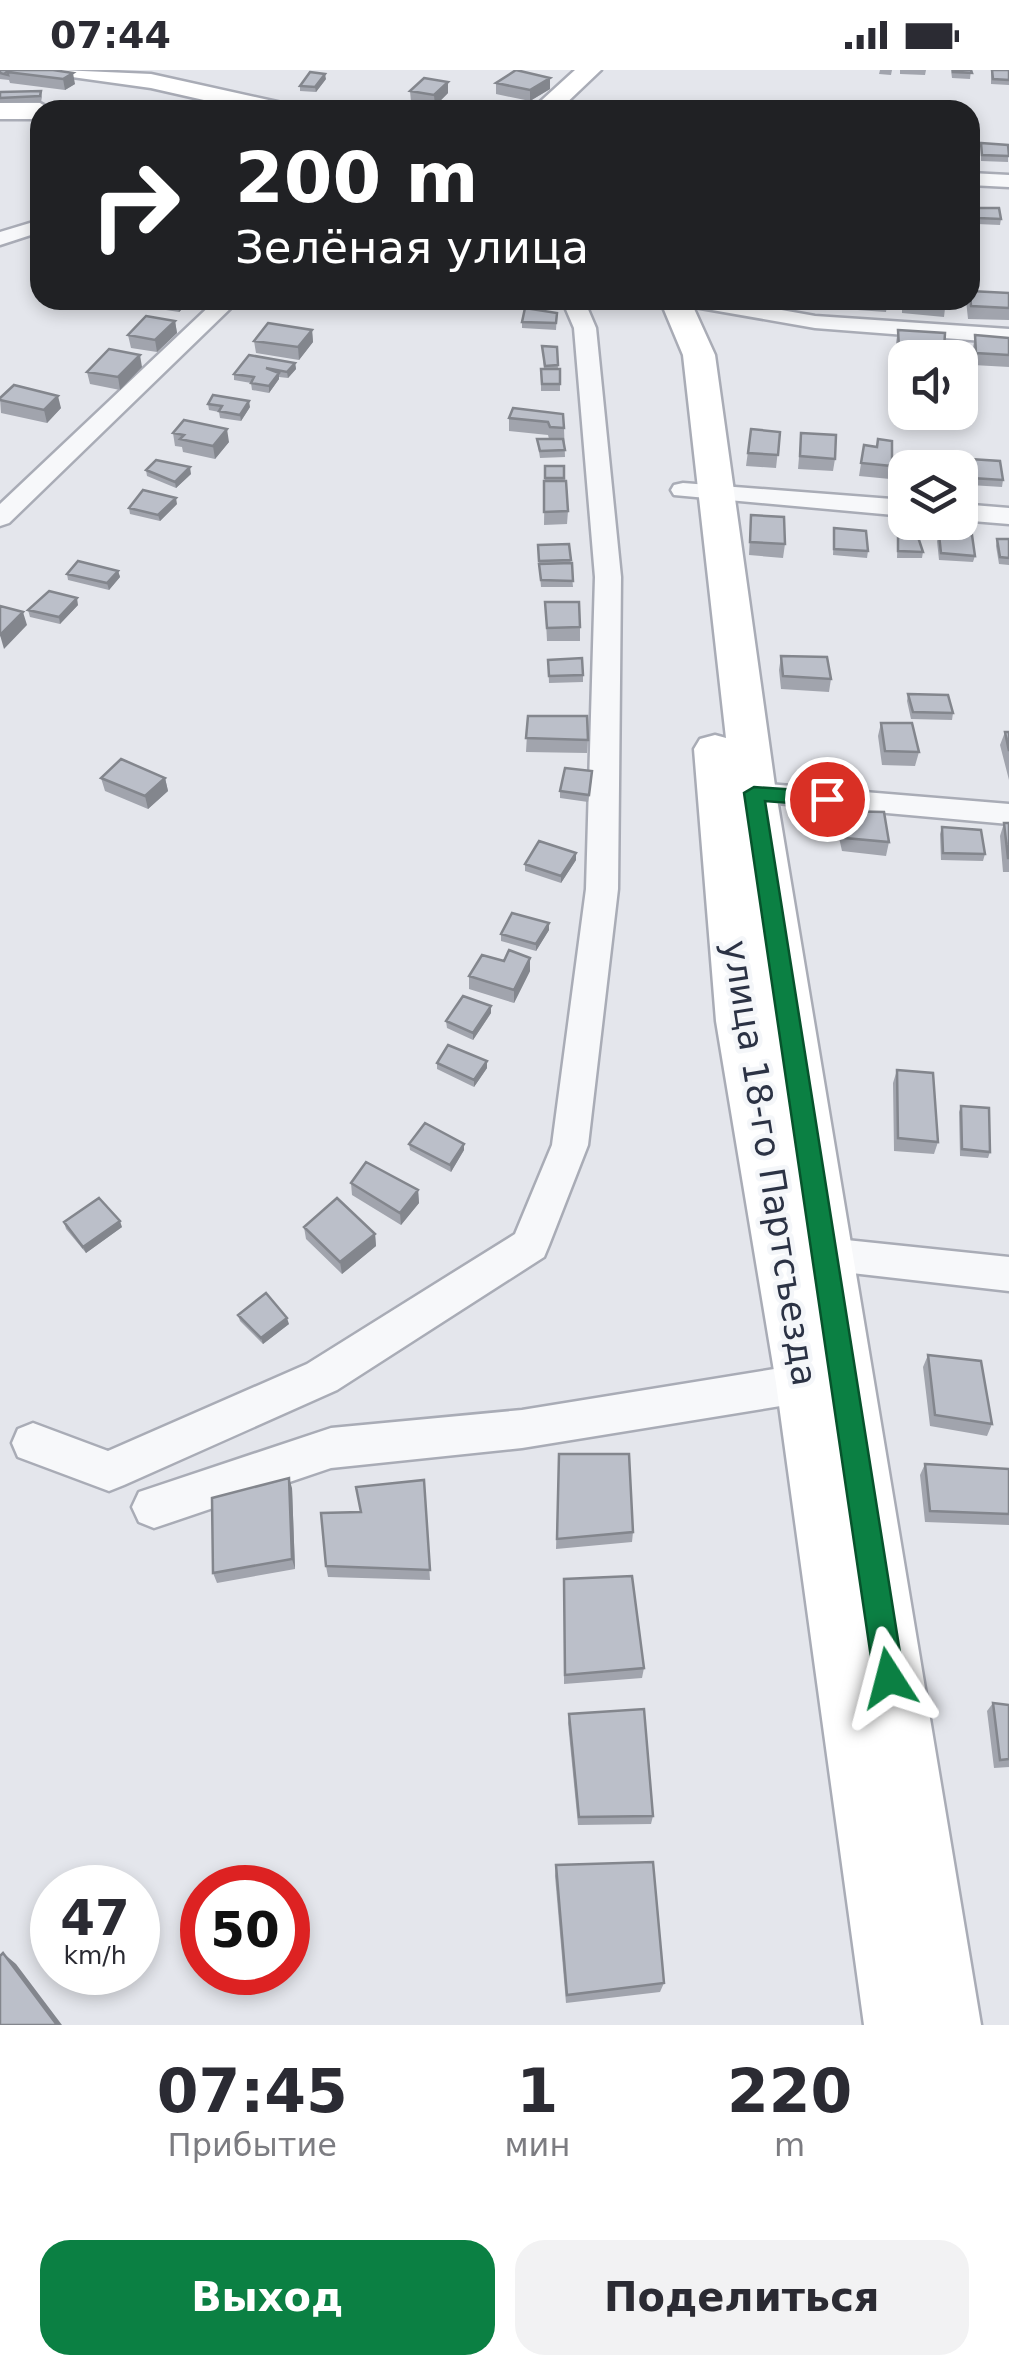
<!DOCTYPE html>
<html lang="ru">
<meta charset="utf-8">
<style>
:root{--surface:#fff;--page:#f2f2f3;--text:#2b2b33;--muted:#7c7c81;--accent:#0b8043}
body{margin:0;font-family:"DejaVu Sans",sans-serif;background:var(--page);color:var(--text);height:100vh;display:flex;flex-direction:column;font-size:38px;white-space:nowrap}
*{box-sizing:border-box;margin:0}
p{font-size:32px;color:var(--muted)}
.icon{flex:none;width:55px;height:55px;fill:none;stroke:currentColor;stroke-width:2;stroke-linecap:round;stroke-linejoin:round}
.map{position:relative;height:1955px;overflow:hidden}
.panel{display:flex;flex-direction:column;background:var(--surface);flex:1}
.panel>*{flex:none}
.banner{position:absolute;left:30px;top:30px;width:950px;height:210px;border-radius:30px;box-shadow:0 5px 15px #0003;background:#202124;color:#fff;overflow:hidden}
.buttons{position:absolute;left:888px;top:270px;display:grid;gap:20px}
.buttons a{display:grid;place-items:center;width:90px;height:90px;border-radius:20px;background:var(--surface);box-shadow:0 5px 15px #0003;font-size:50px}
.speed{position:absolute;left:30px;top:1795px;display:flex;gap:20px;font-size:50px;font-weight:700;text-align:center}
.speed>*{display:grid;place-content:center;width:130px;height:130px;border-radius:50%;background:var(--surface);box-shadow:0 5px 15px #0003;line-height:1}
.speed small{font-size:25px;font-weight:400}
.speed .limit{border:15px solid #d22;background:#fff;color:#111}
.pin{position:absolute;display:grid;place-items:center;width:85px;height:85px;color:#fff;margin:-42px;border:5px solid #fff;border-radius:50%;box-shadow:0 2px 10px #0007}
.me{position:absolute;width:110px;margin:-55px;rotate:351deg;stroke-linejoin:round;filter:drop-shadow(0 0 8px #0008)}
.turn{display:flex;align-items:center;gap:35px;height:210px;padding:0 40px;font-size:45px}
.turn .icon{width:130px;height:130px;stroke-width:2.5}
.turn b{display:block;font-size:70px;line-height:85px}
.eta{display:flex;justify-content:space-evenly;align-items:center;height:170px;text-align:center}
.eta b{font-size:60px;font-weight:700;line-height:70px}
.cta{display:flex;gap:20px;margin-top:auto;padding:20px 40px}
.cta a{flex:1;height:115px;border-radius:30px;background:var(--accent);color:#fff;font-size:40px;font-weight:700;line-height:115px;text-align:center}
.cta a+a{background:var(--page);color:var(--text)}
.status{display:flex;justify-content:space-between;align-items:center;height:70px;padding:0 50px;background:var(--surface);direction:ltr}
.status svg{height:28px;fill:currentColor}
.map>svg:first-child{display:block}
</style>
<div class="status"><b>07:44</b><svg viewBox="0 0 49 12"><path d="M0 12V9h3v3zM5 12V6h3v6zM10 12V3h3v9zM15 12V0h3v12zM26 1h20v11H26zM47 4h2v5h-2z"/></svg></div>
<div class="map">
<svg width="1009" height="1955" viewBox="0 0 1009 1955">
<rect width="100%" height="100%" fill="#e4e6ec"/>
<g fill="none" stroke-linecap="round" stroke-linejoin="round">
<defs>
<path id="street" d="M 970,103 L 1009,105 L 1009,117 L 970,115 Z
M 40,150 L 40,162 L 0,175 L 0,162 Z
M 216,230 L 239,230 L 9,453 L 0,456 L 0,434 Z
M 562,230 L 584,230 L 596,258 L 621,507 L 618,819 L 588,1075 L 549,1175 L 544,1187 L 337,1320 L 124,1415 L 109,1421 L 18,1387 L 12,1373 L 18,1359 L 33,1353 L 108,1381 L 307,1294 L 515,1164 L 552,1075 L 586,819 L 595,507 L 574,258 Z
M 678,230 L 726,230 L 815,246 L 1009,259 L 1009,273 L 815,258 L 689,236 Z
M 683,413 L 905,430 L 905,446 L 674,425 L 671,420 L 674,415 Z
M 960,434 L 1009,438 L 1009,454 L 960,450 Z
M 731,711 L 1009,734 L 1009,754 L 720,728 L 716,721 L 720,714 Z
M 808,1166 L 1009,1187 L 1009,1221 L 808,1198 L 794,1194 L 789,1182 L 794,1170 Z
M 805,1294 L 820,1300 L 826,1313 L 820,1326 L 805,1332 L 522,1378 L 331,1398 L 154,1458 L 139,1452 L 132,1437 L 139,1422 L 331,1358 L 522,1340 Z"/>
<path id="secondary" d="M 60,0 L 151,4 L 291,35 L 295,40 L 248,40 L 151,18 L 72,7 Z
M 575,0 L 601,0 L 559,40 L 531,40 Z
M 0,33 L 40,33 L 52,40 L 40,40 L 40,49 L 0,49 Z
M 660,230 L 690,230 L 715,285 L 776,723 L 981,1955 L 864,1955 L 776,1313 L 716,951 L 694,679 L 700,669 L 715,665 L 726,668 L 683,285 Z"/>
</defs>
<use href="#street" stroke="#a9acb6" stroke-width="5"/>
<use href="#secondary" stroke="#a9acb6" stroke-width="5"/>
<use href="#street" fill="#f7f8fa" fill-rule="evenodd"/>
<use href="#secondary" fill="#fff" fill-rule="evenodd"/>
</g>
<path fill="#a1a4ad" d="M 0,0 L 53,0 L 75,14 L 65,20 L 10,13 L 9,10 L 0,9 Z
M 880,0 L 892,0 L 891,5 L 879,4 Z
M 900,0 L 926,0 L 925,5 L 900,4 Z
M 951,0 L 971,0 L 970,9 L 952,8 Z
M 991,0 L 1009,0 L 1009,15 L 991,14 Z
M 326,9 L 316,22 L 300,21 L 300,16 Z
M 448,12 L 448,23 L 435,36 L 411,32 L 410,21 Z
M 496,13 L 550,19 L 530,31 L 496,24 Z
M 41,21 L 42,27 L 41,32 L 0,33 L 0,22 Z
M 981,73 L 1008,75 L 1008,92 L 981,91 Z
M 977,138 L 1001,149 L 1000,155 L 977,154 L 976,144 Z
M 1009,223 L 1009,250 L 968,249 L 966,230 Z
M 138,230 L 192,230 L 179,242 L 140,236 Z
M 297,230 L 338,230 L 330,240 L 297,235 Z
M 542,230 L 560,230 L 558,239 L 541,238 Z
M 722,230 L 762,230 L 761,232 Z
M 780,230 L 823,230 L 822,238 L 779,235 Z
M 842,230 L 888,230 L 886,242 L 843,239 Z
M 902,230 L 946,230 L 944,247 L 902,243 Z
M 557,243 L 556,260 L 522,258 L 522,252 Z
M 175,251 L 177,263 L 157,282 L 131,278 L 128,265 Z
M 312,260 L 313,272 L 299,290 L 256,283 L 254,271 Z
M 898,260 L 944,280 L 943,288 L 905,288 L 905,291 L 896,290 L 896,273 Z
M 975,265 L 1009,268 L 1009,297 L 973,295 L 973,278 Z
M 542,276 L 557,277 L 558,299 L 560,299 L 560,321 L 541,321 L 541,299 L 544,299 Z
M 295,293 L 296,299 L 288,308 L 279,307 L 279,309 L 269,323 L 252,320 L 251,313 L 234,310 L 234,304 Z
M 142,297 L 120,320 L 90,314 L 87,302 Z
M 0,328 L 61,338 L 47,353 L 1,343 Z
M 208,334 L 250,337 L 241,351 L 220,348 L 219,342 L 209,340 Z
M 513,338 L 564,358 L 565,387 L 540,388 L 537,369 L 549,369 L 548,365 L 509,361 L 509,348 Z
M 751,359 L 780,362 L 776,398 L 746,396 Z
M 173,363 L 229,372 L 215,389 L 183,382 L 182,377 L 175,376 Z
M 801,363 L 835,389 L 833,401 L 798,399 Z
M 864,375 L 892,396 L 890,409 L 859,406 Z
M 970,389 L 1003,410 L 1002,417 L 970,415 L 969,396 Z
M 545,396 L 564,396 L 568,441 L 567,454 L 544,455 Z
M 146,400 L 191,404 L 176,418 L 147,406 Z
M 177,434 L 160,451 L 130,444 L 129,438 Z
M 751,445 L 785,474 L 783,488 L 749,485 Z
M 834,458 L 868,481 L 867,488 L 833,485 Z
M 898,462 L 923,482 L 922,488 L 897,488 Z
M 939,465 L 975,486 L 973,492 L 939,490 L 937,471 Z
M 997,469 L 1009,469 L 1009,495 L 999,494 L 996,476 Z
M 569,474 L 573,517 L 541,517 L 538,482 Z
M 118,501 L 120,507 L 109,520 L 68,510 L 67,504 Z
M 545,532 L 580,557 L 580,571 L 547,571 Z
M 78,535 L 60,554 L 30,547 L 28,540 Z
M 781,586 L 831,609 L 829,622 L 781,619 L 779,600 Z
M 548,590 L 583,605 L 583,612 L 549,613 Z
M 908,624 L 953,643 L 952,650 L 911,649 L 907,631 Z
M 528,646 L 588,670 L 587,683 L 526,682 Z
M 881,653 L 919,682 L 915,696 L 882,695 L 878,666 Z
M 1005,662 L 1009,662 L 1009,710 L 1000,675 Z
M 101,708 L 165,708 L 168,721 L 148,739 L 105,721 Z
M 592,708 L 588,732 L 560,728 L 560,721 Z
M 839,741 L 889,772 L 886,786 L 842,781 L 836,754 Z
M 1004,753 L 1009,753 L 1009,802 L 1003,802 L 1000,766 Z
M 942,757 L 985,784 L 983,791 L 941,790 L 940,764 Z
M 576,790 L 561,813 L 525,801 L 525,794 Z
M 549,860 L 536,881 L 501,871 L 501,864 Z
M 530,888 L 530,901 L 514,933 L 469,919 L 469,906 Z
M 491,943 L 473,970 L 447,958 L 446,951 Z
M 437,993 L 487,998 L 474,1017 L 437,999 Z
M 897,1000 L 938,1072 L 934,1084 L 894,1081 L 893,1013 Z
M 961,1036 L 990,1082 L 988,1088 L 960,1086 L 959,1042 Z
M 409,1074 L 464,1074 L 464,1080 L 451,1102 L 410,1080 Z
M 351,1113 L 418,1120 L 419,1133 L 401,1155 L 352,1125 Z
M 64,1152 L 122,1157 L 86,1183 L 66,1159 Z
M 304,1157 L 375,1164 L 376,1176 L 342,1204 L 306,1169 Z
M 238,1245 L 289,1254 L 263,1274 L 240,1251 Z
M 928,1285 L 992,1354 L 987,1366 L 930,1356 L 923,1297 Z
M 559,1384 L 633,1462 L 632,1472 L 556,1479 Z
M 925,1394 L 1009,1399 L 1009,1455 L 925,1452 L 920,1405 Z
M 424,1410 L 430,1510 L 328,1507 L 326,1496 L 361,1442 Z
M 292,1418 L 295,1499 L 217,1513 L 213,1503 Z
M 564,1509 L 644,1598 L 642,1608 L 564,1614 Z
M 993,1633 L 1009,1635 L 1009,1697 L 994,1698 L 987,1641 Z
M 569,1644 L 653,1746 L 651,1754 L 578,1755 L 568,1653 Z
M 556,1795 L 664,1913 L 660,1922 L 566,1933 L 555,1806 Z"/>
<path fill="#83868d" d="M 73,3 L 75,14 L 65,20 L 63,9 Z
M 325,4 L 326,9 L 316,22 L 315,17 Z
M 550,8 L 550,19 L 530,31 L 530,20 Z
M 448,12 L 448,23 L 435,36 L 434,25 Z
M 177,230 L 192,230 L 179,242 Z
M 329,230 L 338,230 L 330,240 Z
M 175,251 L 177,263 L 157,282 L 155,270 Z
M 312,260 L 313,272 L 299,290 L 298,277 Z
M 140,285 L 142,297 L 120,320 L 118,307 Z
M 295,293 L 296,299 L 288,308 L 287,302 Z
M 279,303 L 279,309 L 269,323 L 269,316 Z
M 58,326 L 61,338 L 47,353 L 44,340 Z
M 249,331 L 250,337 L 241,351 L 240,345 Z
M 227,359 L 229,372 L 215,389 L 213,376 Z
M 190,397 L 191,404 L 176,418 L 175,412 Z
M 176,428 L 177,434 L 160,451 L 158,445 Z
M 118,501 L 120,507 L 109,520 L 107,513 Z
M 77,528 L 78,535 L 60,554 L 59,547 Z
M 23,542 L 27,555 L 4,579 L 0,565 Z
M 165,708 L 168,721 L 148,739 L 145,726 Z
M 576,783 L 576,790 L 561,813 L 561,806 Z
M 549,853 L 549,860 L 536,881 L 536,874 Z
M 530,888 L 530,901 L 514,933 L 514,920 Z
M 491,936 L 491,943 L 473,970 L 473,963 Z
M 487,991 L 487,998 L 474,1017 L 474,1010 Z
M 464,1074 L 464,1080 L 451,1102 L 450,1095 Z
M 418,1120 L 419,1133 L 401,1155 L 400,1143 Z
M 120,1151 L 122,1157 L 86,1183 L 83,1177 Z
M 375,1164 L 376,1176 L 342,1204 L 340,1192 Z
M 287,1248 L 289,1254 L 263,1274 L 261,1268 Z
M 289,1408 L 292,1418 L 295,1499 L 292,1489 Z
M 3,1883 L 16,1894 L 62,1955 L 57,1955 Z"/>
<path fill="#bbbfc9" stroke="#83868d" stroke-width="2.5" d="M 0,0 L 10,0 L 7,2 L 8,5 L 0,3 Z
M 10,0 L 53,0 L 73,3 L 63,9 L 7,2 Z
M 516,0 L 550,8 L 530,20 L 496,13 Z
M 953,0 L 971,0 L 972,3 L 953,2 Z
M 992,0 L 1009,0 L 1009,10 L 993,9 Z
M 310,2 L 325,4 L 315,17 L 300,16 Z
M 424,8 L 448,12 L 434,25 L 410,21 Z
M 41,21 L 40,26 L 0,28 L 0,22 Z
M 981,73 L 1008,75 L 1009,86 L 982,85 Z
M 977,138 L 999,138 L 1001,149 L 978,148 Z
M 970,221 L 1009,223 L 1009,238 L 971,236 Z
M 542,230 L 559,230 L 558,233 L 541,232 Z
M 904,230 L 946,230 L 946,235 L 904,231 Z
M 525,238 L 557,243 L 556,253 L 522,252 Z
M 146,246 L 175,251 L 155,270 L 128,265 Z
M 268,253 L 312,260 L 298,277 L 254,271 Z
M 898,260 L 945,263 L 944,280 L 899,278 Z
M 975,265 L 1009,268 L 1009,285 L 976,283 Z
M 542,276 L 557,277 L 558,295 L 545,296 Z
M 109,279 L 140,285 L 118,307 L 87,302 Z
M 249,285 L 295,293 L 287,302 L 266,298 L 279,303 L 269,316 L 251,313 L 254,307 L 234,304 Z
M 541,299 L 560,299 L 560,314 L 542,314 Z
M 14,315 L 58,326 L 44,340 L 0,330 L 0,328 Z
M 213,325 L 249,331 L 240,345 L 219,341 L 222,336 L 208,334 Z
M 513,338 L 563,344 L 564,358 L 550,357 L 548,352 L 509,348 Z
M 184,350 L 227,359 L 213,376 L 180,369 L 184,365 L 173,363 Z
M 751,359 L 780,362 L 778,385 L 748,383 Z
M 801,363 L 836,365 L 835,389 L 800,386 Z
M 537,369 L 563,369 L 565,380 L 540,381 Z
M 878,369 L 892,371 L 892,396 L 861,393 L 864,375 L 877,377 Z
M 924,384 L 947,385 L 948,398 L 924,398 Z
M 970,389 L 1000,391 L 1003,410 L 972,408 Z
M 156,390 L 190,397 L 175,412 L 146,400 Z
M 545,396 L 564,396 L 564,408 L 545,408 Z
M 544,411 L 566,411 L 568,441 L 544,442 Z
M 143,420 L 176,428 L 158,445 L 129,438 Z
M 751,445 L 784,447 L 785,474 L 750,472 Z
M 834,458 L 866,461 L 868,481 L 834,479 Z
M 898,462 L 917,464 L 923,482 L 898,481 Z
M 939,465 L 972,465 L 975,486 L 941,483 Z
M 997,469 L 1009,469 L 1009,488 L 1000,487 Z
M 569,474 L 571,490 L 539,491 L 538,475 Z
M 78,491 L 118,501 L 107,513 L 67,504 Z
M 572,493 L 573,511 L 541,510 L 539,494 Z
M 49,521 L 77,528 L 59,547 L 28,540 Z
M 545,532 L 579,532 L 580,557 L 547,558 Z
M 0,536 L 23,542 L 0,565 Z
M 781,586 L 827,587 L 831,609 L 783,606 Z
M 582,588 L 583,605 L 549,606 L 548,590 Z
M 908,624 L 948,625 L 953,643 L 913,642 Z
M 528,646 L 587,646 L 588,670 L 526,668 Z
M 881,653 L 912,653 L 919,682 L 885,681 Z
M 1005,662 L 1009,662 L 1009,681 Z
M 121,689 L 165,708 L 145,726 L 101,708 Z
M 565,698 L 592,701 L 589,725 L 560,721 Z
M 839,741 L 884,742 L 889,772 L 845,768 Z
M 1004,753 L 1009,753 L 1009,788 L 1008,788 Z
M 942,757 L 981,760 L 985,784 L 943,783 Z
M 539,771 L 576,783 L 561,806 L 525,794 Z
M 512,843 L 549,853 L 536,874 L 501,864 Z
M 509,880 L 530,888 L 514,920 L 469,906 L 482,885 L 504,891 Z
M 463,926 L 491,936 L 473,963 L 446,951 Z
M 448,975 L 487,991 L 474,1010 L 437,993 Z
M 897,1000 L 933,1003 L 938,1072 L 898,1068 Z
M 961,1036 L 989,1038 L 990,1082 L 962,1079 Z
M 425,1053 L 464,1074 L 450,1095 L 409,1074 Z
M 366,1092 L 418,1120 L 400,1143 L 351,1113 Z
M 99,1128 L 120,1151 L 83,1177 L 64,1152 Z
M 337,1128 L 375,1164 L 340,1192 L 304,1157 Z
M 266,1223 L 287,1248 L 261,1268 L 238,1245 Z
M 928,1285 L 981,1291 L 992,1354 L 935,1345 Z
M 559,1384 L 629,1384 L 633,1462 L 557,1469 Z
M 925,1394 L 1009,1399 L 1009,1444 L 930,1441 Z
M 289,1408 L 292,1489 L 213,1503 L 212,1428 Z
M 424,1410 L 430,1500 L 326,1496 L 321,1443 L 361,1442 L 356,1417 Z
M 632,1506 L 644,1598 L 565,1605 L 564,1509 Z
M 993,1633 L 1009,1635 L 1009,1689 L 1000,1690 Z
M 644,1639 L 653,1746 L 579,1747 L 569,1644 Z
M 653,1792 L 664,1913 L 567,1925 L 556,1795 Z
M 3,1883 L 57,1955 L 0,1955 L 0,1886 Z"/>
<path fill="#0b8043" stroke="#07532c" stroke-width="2.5" d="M 754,717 L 827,722 L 837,729 L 827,736 L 765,731 L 904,1608 L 900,1619 L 889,1623 L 879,1619 L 874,1608 L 744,723 Z"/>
<g text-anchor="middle" stroke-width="9" stroke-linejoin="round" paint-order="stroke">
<g font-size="35" fill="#2b3244" stroke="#f4f6f9">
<text transform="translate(770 1093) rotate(81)" y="12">улица 18-го Партсъезда</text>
</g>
</g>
</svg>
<div class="buttons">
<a><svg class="icon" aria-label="sound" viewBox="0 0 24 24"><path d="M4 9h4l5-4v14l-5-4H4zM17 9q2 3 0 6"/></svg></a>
<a><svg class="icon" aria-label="layers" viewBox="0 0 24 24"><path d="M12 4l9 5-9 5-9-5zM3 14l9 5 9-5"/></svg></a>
</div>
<div class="speed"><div>47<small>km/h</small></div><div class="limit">50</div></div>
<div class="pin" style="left:827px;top:729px;background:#d93025"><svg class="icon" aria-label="arrive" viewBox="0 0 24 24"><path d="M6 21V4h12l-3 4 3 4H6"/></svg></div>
<svg class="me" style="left:889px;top:1608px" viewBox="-20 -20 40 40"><path d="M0-17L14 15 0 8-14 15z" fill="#0b8043" stroke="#fff" stroke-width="4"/></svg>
<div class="banner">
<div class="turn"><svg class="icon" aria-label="right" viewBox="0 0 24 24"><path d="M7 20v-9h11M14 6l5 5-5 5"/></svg><div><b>200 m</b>Зелёная улица</div></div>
</div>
</div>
<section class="panel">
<div class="eta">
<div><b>07:45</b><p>Прибытие</p></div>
<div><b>1</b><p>мин</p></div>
<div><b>220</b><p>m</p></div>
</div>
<div class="cta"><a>Выход</a><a>Поделиться</a></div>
</section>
